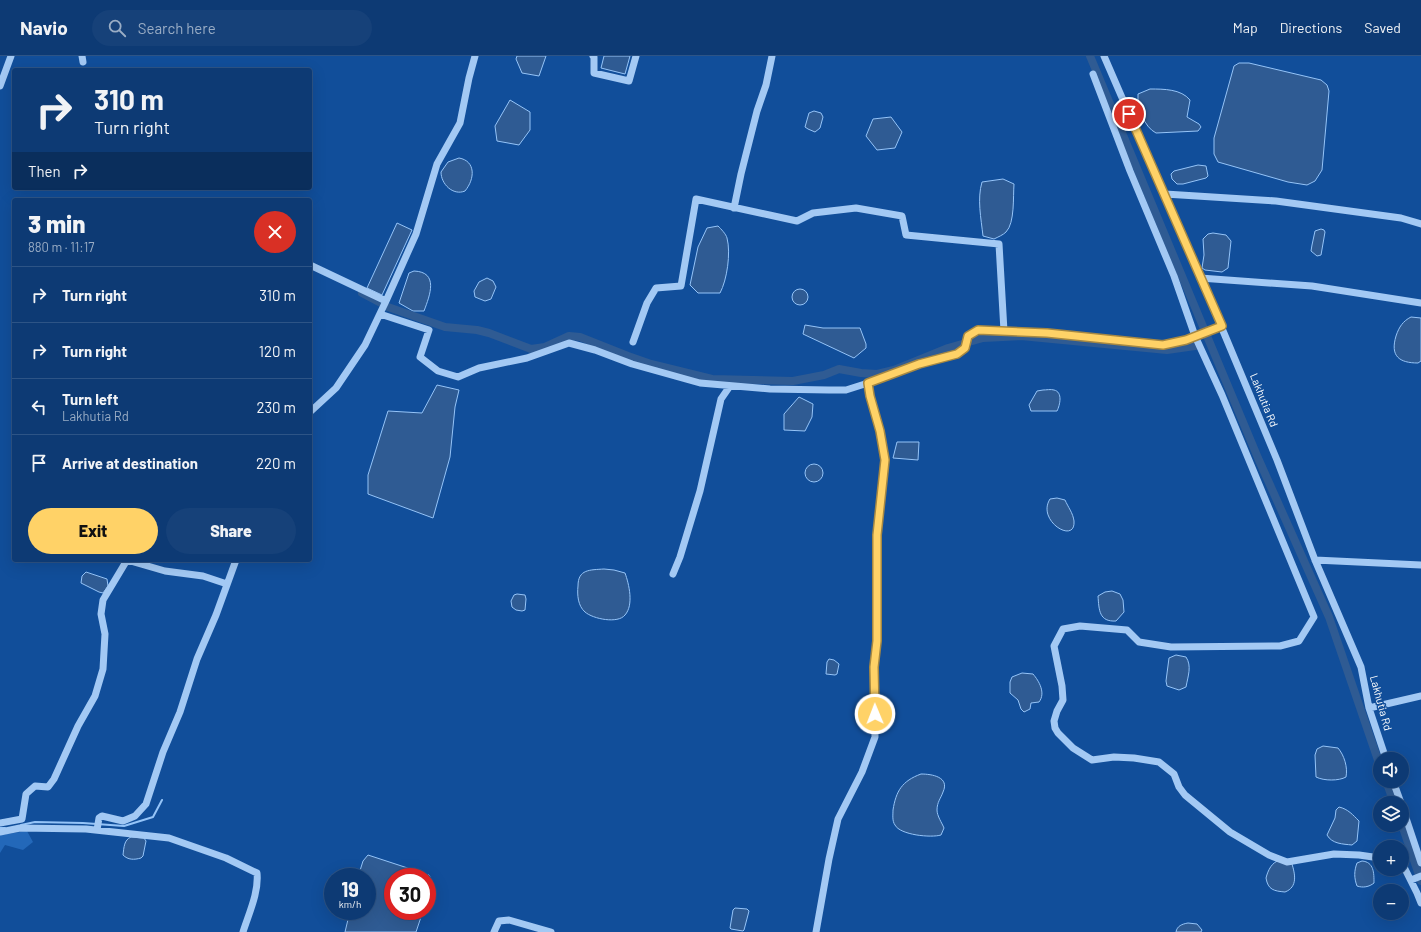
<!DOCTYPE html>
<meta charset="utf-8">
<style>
:root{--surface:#0d3a74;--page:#164179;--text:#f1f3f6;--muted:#9aadc5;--line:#2d5486;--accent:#ffd267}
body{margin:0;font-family:Barlow,sans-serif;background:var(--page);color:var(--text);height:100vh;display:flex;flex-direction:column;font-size:15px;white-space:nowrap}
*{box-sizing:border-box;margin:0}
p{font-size:13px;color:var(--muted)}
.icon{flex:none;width:22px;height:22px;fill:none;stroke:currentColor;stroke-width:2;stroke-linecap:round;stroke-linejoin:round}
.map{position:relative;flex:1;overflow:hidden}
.side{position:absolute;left:12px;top:142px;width:300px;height:364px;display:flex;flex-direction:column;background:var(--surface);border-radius:4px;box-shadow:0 4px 16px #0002,0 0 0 1px var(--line)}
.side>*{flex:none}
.banner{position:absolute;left:12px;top:12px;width:300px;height:122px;border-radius:4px;box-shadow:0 4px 16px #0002,0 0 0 1px var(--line);background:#0d3a74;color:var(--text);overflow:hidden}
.fabs{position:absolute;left:1373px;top:696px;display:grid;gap:8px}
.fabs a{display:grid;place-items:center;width:36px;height:36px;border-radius:50%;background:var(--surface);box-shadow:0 4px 16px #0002,0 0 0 1px var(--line);font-size:20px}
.speed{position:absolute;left:324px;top:812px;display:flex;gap:8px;font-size:20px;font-weight:700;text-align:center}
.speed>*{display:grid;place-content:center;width:52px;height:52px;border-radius:50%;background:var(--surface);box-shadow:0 4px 16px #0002,0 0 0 1px var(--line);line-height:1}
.speed small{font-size:10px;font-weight:400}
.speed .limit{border:6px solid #d22;background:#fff;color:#111}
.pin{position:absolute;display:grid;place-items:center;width:34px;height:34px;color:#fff;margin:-17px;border:2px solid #fff;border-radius:50%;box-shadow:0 1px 4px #0007}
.me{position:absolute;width:44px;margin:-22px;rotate:359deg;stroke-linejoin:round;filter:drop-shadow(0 0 3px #0008)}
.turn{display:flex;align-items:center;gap:14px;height:84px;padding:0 16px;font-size:18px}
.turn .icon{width:52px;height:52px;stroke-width:2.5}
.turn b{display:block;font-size:28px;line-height:34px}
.then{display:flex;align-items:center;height:38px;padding:0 16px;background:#0003;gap:8px;font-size:15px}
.round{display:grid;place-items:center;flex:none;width:42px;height:42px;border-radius:21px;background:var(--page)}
.overview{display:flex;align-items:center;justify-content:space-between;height:68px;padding:0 16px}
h1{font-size:24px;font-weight:800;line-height:30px}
.action{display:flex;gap:8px;margin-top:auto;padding:8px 16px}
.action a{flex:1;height:46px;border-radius:24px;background:var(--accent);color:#111;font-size:16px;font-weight:800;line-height:46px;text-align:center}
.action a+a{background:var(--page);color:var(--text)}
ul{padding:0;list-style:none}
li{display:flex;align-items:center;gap:12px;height:56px;padding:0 16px;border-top:1px solid var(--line)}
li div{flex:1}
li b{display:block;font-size:15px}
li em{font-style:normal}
header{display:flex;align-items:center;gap:24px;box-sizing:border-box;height:56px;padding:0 20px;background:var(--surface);border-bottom:1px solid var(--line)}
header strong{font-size:19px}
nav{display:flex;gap:22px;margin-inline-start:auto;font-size:14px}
.search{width:280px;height:36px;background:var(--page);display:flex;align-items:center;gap:10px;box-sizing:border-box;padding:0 14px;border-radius:22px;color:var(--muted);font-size:15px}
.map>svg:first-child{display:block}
</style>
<header>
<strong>Navio</strong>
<div class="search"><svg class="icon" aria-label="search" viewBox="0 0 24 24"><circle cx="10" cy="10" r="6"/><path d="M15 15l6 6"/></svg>Search here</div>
<nav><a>Map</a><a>Directions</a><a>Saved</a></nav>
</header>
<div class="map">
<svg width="1421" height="876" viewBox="0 0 1421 876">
<rect width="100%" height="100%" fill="#114e9a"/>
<path fill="#2368b9" d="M 27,775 L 33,786 L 23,794 L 5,789 L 0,797 L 0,779 Z"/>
<path fill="#2f5b93" stroke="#95c4f8" d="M 517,0 L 546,0 L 539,20 L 522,17 L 516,3 Z
M 604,0 L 630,0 L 625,18 L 601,12 Z
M 1239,7 L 1249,7 L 1321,24 L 1327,29 L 1329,35 L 1322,114 L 1315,125 L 1307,129 L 1288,126 L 1218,106 L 1214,98 L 1214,82 L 1234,10 Z
M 1150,33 C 1164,33 1181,33 1190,44 L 1187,61 L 1199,68 L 1201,71 L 1198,75 L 1156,77 C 1144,71 1137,51 1138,38 Z
M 510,44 L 530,56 L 530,74 L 519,89 L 497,85 L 495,70 Z
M 814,55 L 821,57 L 823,61 L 820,72 L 815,76 L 808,73 L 805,71 L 809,57 Z
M 891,61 L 902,76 L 895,92 L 877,94 L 866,80 L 873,63 Z
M 459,102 C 476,105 475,123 465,135 C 453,140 441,128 441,116 L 448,106 Z
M 1198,109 L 1206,110 L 1208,120 L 1206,122 L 1183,128 L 1177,128 L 1172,123 L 1171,118 L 1174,115 Z
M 1003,123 L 1014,128 C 1013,140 1015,167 1006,176 C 1003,179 998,181 994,183 L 983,180 C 981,162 977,143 982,126 Z
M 397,167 L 412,174 L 382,239 L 367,232 Z
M 718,170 C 721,173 726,178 727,182 C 731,197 727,224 720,237 L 698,237 L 690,229 L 698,191 L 707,172 Z
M 1321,173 L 1324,174 L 1325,176 L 1321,199 L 1317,200 L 1311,195 L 1312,189 L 1315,175 Z
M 1213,177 L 1226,179 L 1231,185 L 1228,212 L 1222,216 L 1205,214 L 1202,212 L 1204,199 L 1203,183 L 1208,178 Z
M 414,215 C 439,216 430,239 424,255 L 413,255 L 399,247 L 409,217 Z
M 487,222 L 493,225 L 496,231 L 491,243 L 485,245 L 475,241 L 474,235 L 479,226 Z
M792 241a8 8 0 1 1 16 0a8 8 0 1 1-16 0Z
M 1411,261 L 1421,262 L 1421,305 L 1418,307 C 1399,307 1390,300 1396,280 C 1399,271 1403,265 1411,261 Z
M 805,269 L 823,272 L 860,272 L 866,288 L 866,292 L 854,302 L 803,278 Z
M 437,329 L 459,334 L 455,351 L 450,401 L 433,462 L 368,438 L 368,419 L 388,355 L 422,357 Z
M 1043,334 C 1046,334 1051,333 1054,334 C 1063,336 1060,349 1057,355 L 1031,355 L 1029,349 L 1037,335 Z
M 799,341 L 813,348 L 812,361 L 805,375 L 784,374 L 784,358 Z
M 897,386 L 919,386 L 918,404 L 893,402 Z
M805 417a9 9 0 1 1 18 0a9 9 0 1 1-18 0Z
M 1057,442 L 1065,444 C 1068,451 1073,457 1074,465 C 1076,489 1036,465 1050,443 Z
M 604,513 L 614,514 L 625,517 C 629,528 634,549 625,559 C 618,568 593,563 585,556 C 578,550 577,539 578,530 C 578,513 590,514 604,513 Z
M 86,516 L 107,523 L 108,530 L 103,537 L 99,536 L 81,527 L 82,520 Z
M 1112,535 L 1120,538 L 1123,544 L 1124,556 L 1116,565 C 1099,566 1099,554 1098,540 L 1105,536 Z
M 517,538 L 525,539 L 526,543 L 525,554 L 522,555 L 516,554 L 512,551 L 511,545 L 514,539 Z
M 1176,599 L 1186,601 C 1192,610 1188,620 1186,631 L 1179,634 L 1167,630 L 1166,625 L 1169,602 Z
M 829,603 L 834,604 L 839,608 L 837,618 L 835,619 L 826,618 L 827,606 Z
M 1022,617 L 1033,618 C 1039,625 1046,637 1039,646 L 1031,647 L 1030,653 L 1024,656 L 1021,653 L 1018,644 L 1010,637 L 1010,626 L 1012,621 Z
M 1323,690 L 1338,692 C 1344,699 1348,711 1346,721 C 1339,725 1324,725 1316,721 L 1315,699 L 1317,693 Z
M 921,718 C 932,718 950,721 943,736 C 941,742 937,746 937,754 C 937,760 942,767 944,772 L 941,779 C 931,782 900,779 895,769 C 892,765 893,759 893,754 C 896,735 902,725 921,718 Z
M 1339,751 C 1348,753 1353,759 1359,765 L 1357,785 L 1352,789 C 1343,788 1332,788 1327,779 L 1335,762 L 1336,754 Z
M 131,781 L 144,782 L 146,785 L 143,800 L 141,802 C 134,804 128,804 123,799 C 124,791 124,784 131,781 Z
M 368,799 L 429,819 L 433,827 L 427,844 L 427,821 L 393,821 L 393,855 L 423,855 L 416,876 L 345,876 L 350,855 L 367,855 L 367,821 L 358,821 L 363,805 Z
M 1280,804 L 1292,808 C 1295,818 1298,831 1285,836 C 1274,835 1268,834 1266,822 C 1268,814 1272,806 1280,804 Z
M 1362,805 C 1374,806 1374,817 1374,827 C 1369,831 1363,832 1357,830 C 1354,822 1354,815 1357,807 Z
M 735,852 L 747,853 L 749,855 L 744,874 L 743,875 L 731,873 L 730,872 L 733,854 Z
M 1188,867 L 1197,868 L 1202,874 L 1201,876 L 1176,876 C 1177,870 1182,868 1188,867 Z"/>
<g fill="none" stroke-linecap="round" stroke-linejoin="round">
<path stroke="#95c4f8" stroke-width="2" d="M 21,769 L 35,766 L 83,767 L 124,770 L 153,761 L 162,744
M 0,772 L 5,772"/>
<path stroke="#2f5b93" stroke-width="8" d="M 1090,0 L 1258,402 L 1329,561 L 1380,710
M 362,237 L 379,246
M 388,251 L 445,271 L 477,274 L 489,277 L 531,293 L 545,291 L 569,280 L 580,281 L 628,300 L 651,308 L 712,323 L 793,325 L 824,319 L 839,313 L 861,317 L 877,318 L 894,314 L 948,292 L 983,282 L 1021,280 L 1167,294 L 1195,290
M 1386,725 L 1394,747
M 1402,769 L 1421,825"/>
<path stroke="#a3c9f4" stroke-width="7" d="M 82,0 L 83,6
M 593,0 L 594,1 L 594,17 L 629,25 L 636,0
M 1104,0 L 1221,270 L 1277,404 L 1315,504 L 1361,611 L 1369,652 L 1386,703
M 1093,18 L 1130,115 L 1174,220 L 1195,280 L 1222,339 L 1314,561 L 1299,585 L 1280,590 L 1171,591 L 1139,586 L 1127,574 L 1080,570 L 1063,573 L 1054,590 L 1062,630 L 1063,644 L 1057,655 L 1054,665 L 1055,672 L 1058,677 L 1073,692 L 1092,704 L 1114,701 L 1134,702 L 1159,706 L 1174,718 L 1179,731 L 1185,739 L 1230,776 L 1269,799 L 1287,806 L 1334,798 L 1359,799 L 1380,802
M 0,30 L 11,0
M 1165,138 L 1276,145 L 1401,162 L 1421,168
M 734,152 L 741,118 L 757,55 L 766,29 L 772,0
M 310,209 L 386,245
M 1200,222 L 1312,230 L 1421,247
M 380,258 L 429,274 L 420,301 L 438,315 L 458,321 L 479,312 L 527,302 L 569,287 L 595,294 L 632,308 L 700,327 L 770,333 L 829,334 L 846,334 L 868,327
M 633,286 L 647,247 L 656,232 L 681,230 L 696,143 L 797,165 L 813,157 L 856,152 L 902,160 L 906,179 L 999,188 L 1004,275
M 310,356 L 336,332 L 365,289 L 386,245 L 416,178 L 437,108 L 460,67 L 469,22 L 475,0
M 127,504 L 165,515 L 203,520 L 227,528
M 1315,504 L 1421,509
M 673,518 L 680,501 L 700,435 L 721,343 L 730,330
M 1369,652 L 1421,640
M 1393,725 L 1401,747
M 1402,750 L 1421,807
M 0,767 L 22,763 L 26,738 L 35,730 L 48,731 L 54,723 L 78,670 L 95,640 L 103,613 L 105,578 L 101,558 L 103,544 L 127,504
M 97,774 L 99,762 L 102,760 L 123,765 L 135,760 L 146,748 L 163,696 L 180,656 L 197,603 L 216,559 L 236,504
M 0,776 L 20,772 L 86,773 L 169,782 L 226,802 L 257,817 C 259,836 249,857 243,876
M 1402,807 L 1417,837 L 1421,847
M 1411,824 L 1421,820
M 494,876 L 499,865 L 509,864 L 551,876
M 816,876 L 829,803 L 838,763 L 862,716 L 875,681 L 874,611 L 877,585 L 877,479 L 885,404 L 880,375 L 870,340 L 868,327 L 919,308 L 957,298 L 965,292 L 968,280 L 978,274 L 1047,277 L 1163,289 L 1186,284 L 1221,270"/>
</g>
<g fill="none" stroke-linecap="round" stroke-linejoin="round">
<defs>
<path id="route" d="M 875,658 L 874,611 L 877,585 L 877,479 L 885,404 L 880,375 L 870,340 L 868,327 L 919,308 L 957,298 L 965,292 L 968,280 L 978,274 L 1047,277 L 1163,289 L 1186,284 L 1222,270 L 1129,58"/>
</defs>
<use href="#route" stroke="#a68843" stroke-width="10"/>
<use href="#route" stroke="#ffd267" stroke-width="7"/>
</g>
<g text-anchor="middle" stroke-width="3" stroke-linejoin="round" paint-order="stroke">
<g font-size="11" fill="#fff" stroke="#114e9a">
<text transform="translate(1264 344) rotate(68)" y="4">Lakhutia Rd</text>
<text transform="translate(1381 647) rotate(75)" y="4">Lakhutia Rd</text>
</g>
</g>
</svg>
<div class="fabs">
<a><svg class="icon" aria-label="sound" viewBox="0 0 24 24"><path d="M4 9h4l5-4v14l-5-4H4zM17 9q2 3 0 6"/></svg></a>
<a><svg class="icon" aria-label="layers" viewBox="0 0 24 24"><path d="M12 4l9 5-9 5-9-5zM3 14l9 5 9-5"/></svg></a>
<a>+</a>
<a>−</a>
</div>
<div class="speed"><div>19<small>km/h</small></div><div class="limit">30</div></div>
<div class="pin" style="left:1129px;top:58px;background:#d93025"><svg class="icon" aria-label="arrive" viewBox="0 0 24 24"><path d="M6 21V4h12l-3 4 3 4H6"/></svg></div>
<svg class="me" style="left:875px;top:658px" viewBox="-20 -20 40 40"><circle r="17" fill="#ffd267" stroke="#fff" stroke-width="3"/><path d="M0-11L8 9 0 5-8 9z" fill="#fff"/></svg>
<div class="banner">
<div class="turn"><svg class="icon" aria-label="right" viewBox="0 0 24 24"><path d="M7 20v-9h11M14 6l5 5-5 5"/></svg><div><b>310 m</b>Turn right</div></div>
<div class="then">Then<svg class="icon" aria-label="right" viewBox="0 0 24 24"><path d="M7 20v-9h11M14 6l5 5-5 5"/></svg></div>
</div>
<section class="side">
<div class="overview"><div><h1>3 min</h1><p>880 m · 11:17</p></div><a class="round" style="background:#d93025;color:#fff"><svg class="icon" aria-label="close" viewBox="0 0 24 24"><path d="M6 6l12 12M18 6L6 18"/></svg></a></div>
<ul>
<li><svg class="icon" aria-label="right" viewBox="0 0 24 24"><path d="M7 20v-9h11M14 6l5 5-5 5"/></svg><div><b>Turn right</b></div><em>310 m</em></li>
<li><svg class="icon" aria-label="right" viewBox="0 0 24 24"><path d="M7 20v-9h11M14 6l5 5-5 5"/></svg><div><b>Turn right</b></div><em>120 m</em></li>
<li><svg class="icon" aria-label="left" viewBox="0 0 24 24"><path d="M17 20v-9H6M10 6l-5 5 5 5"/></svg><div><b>Turn left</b><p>Lakhutia Rd</p></div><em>230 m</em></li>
<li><svg class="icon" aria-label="arrive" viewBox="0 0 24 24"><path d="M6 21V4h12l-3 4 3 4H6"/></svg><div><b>Arrive at destination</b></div><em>220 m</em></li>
</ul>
<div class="action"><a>Exit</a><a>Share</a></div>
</section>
</div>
